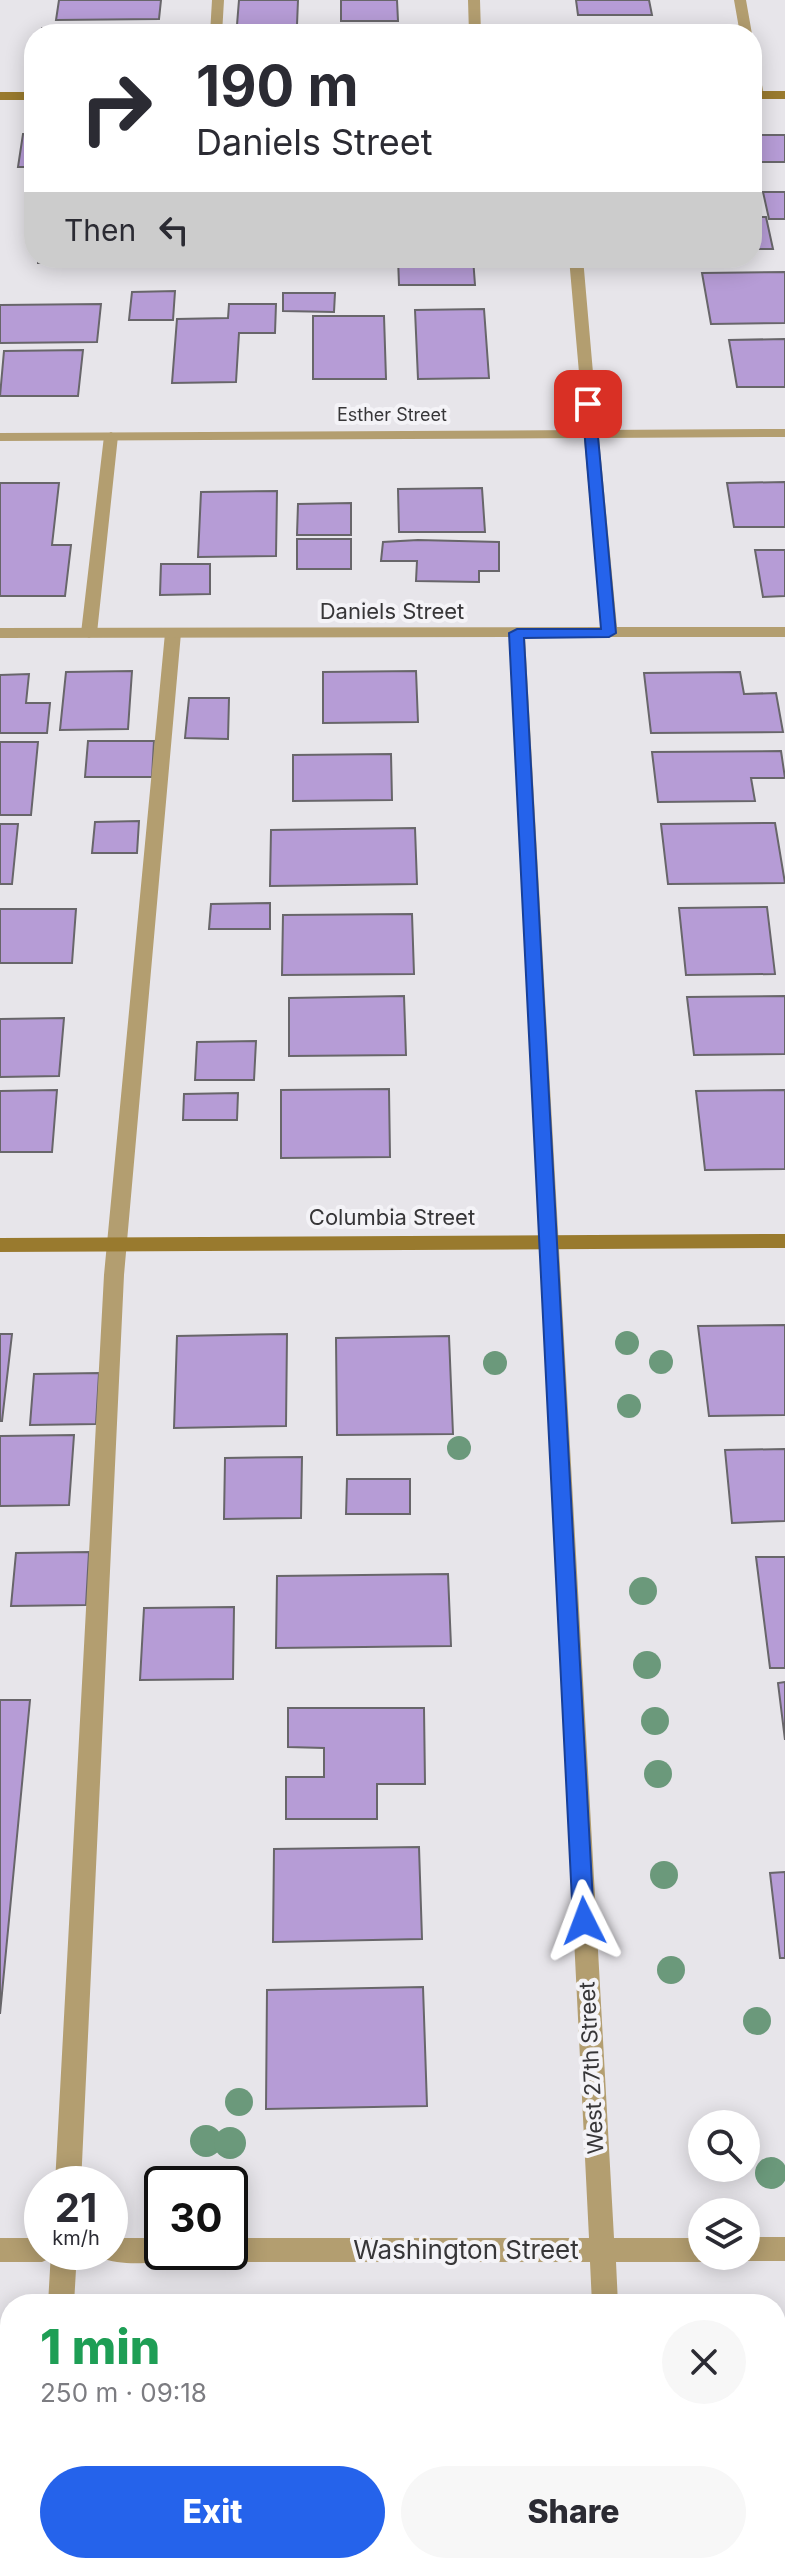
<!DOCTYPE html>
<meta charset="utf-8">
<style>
:root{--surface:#fff;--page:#f7f7f7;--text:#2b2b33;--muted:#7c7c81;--accent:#2563eb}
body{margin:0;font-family:Inter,sans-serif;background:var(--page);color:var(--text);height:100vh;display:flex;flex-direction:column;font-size:30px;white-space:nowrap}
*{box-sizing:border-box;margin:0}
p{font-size:26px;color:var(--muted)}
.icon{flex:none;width:44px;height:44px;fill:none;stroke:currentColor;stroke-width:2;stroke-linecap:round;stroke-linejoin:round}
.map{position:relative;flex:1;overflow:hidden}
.sheet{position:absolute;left:0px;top:2294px;width:786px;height:280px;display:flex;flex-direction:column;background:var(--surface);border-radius:32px 32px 0 0;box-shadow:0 4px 20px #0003}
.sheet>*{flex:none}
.hud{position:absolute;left:24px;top:24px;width:738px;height:244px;border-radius:32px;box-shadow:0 4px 20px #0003;background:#fff;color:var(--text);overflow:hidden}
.buttons{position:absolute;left:688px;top:2110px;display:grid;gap:16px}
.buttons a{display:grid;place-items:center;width:72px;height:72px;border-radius:50%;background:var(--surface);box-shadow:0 4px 20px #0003;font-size:40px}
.speed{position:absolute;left:24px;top:2166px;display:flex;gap:16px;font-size:40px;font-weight:700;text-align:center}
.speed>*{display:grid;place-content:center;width:104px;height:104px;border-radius:50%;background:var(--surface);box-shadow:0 4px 20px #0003;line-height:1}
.speed small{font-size:20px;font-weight:400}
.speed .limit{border:4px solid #111;border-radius:12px;background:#fff;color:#111}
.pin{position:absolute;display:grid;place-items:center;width:68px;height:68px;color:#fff;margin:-34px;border-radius:16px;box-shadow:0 4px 12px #0006}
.me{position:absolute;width:88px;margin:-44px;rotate:357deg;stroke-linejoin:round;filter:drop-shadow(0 0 6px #0008)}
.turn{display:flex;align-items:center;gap:28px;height:168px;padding:0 40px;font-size:36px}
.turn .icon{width:104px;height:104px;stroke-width:2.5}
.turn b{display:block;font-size:56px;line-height:68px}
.then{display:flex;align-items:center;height:76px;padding:0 40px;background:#0003;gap:16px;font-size:30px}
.round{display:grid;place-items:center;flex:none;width:84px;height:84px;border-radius:42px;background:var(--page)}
.summary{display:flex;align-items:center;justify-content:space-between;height:136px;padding:0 40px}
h1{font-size:48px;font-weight:800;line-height:60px;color:#1e9e55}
.button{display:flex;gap:16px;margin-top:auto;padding:16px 40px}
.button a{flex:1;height:92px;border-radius:48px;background:var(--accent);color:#fff;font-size:32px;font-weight:800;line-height:92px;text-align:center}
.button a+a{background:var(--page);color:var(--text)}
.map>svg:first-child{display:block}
</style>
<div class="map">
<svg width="785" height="2574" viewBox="0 0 785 2574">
<rect width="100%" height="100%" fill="#e7e5ea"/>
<path fill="#b69cd6" stroke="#68666a" stroke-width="2" d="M 59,0 L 161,0 L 159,19 L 56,20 Z
M 239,0 L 298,0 L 297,25 L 237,25 Z
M 341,0 L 397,0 L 398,21 L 341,21 Z
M 576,0 L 649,0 L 652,15 L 578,15 Z
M 141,27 L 140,34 L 41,34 L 42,28 Z
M 666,30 L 667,34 L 566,34 L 566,31 Z
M 23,134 L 34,134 L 34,167 L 18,167 Z
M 752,135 L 785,135 L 785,162 L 752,162 Z
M 763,192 L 785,192 L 785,219 L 769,219 Z
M 752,217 L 766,217 L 773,249 L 752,249 Z
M 38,258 L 148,258 L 147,262 L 38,263 Z
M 303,258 L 349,258 L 349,261 L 302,261 Z
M 398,258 L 473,258 L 475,285 L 399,285 Z
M 785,272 L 785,323 L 711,324 L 702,273 Z
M 175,291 L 173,320 L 129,320 L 132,292 Z
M 283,293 L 335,293 L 334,312 L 283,311 Z
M 101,304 L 97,342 L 0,343 L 0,305 Z
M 229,304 L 276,304 L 275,333 L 239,333 L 236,382 L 172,383 L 177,319 L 228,318 Z
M 484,309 L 489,378 L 418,379 L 415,310 Z
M 313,316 L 384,316 L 386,379 L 313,379 Z
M 785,339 L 785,387 L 737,387 L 729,340 Z
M 83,350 L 78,396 L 0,396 L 4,351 Z
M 785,482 L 785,527 L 734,527 L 727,483 Z
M 0,483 L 59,483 L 52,545 L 71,545 L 65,596 L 0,596 Z
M 482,488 L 485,532 L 399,532 L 398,489 Z
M 277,491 L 276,556 L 198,557 L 201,492 Z
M 351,503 L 351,535 L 297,535 L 298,504 Z
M 297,539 L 351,539 L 351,569 L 297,569 Z
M 418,540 L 499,542 L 499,571 L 479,571 L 479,582 L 416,581 L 417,561 L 381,561 L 383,542 Z
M 755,550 L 785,550 L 785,596 L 763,597 Z
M 161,564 L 210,564 L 210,594 L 160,595 Z
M 132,671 L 128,729 L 60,730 L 66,672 Z
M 416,671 L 418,722 L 323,723 L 323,672 Z
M 740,672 L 744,694 L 776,693 L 783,732 L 651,733 L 644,673 Z
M 29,674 L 26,703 L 50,703 L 47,733 L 0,733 L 0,675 Z
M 189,698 L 229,698 L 228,739 L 185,738 Z
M 88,741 L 154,741 L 152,777 L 85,777 Z
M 0,742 L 38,742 L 31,815 L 0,815 Z
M 781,751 L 785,778 L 751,778 L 755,801 L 658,802 L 652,752 Z
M 391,754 L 392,800 L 293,801 L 293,755 Z
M 139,821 L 137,853 L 92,853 L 95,822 Z
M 775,823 L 785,883 L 668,884 L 661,824 Z
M 0,824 L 18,824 L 12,884 L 0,884 Z
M 415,828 L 417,884 L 270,886 L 271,830 Z
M 270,903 L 270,929 L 209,929 L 211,904 Z
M 767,907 L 775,974 L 686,975 L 679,908 Z
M 0,909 L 76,909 L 72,963 L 0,963 Z
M 412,914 L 414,974 L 282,975 L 283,915 Z
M 404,996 L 406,1055 L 289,1056 L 289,998 Z
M 785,996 L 785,1054 L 694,1055 L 687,997 Z
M 64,1018 L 59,1076 L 0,1077 L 0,1019 Z
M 256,1041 L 254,1080 L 195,1080 L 197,1042 Z
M 389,1089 L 390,1157 L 281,1158 L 281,1090 Z
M 57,1090 L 52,1152 L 0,1152 L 0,1091 Z
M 785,1090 L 785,1169 L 705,1170 L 696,1091 Z
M 238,1093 L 237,1120 L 183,1120 L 184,1094 Z
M 785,1325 L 785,1415 L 709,1416 L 698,1326 Z
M 0,1334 L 12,1334 L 2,1421 L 0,1421 Z
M 287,1334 L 286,1426 L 174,1428 L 177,1336 Z
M 449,1336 L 453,1434 L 337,1435 L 336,1338 Z
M 99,1373 L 96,1424 L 30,1425 L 34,1374 Z
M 74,1435 L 69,1505 L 0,1506 L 0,1436 Z
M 785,1449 L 785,1521 L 732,1523 L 725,1450 Z
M 302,1457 L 301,1518 L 224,1519 L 225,1458 Z
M 347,1479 L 410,1479 L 410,1514 L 346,1514 Z
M 89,1552 L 86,1605 L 11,1606 L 16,1553 Z
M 756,1557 L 785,1557 L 785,1668 L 770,1668 Z
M 448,1574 L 451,1646 L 276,1648 L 277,1576 Z
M 234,1607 L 233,1679 L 140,1680 L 144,1608 Z
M 785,1682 L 785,1740 L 778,1683 Z
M 0,1700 L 30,1700 L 0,2014 Z
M 288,1708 L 424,1708 L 425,1784 L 377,1784 L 377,1819 L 286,1819 L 286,1777 L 324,1777 L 324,1748 L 288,1747 Z
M 419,1847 L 422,1939 L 273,1942 L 274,1849 Z
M 785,1872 L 785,1958 L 780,1958 L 770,1873 Z
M 423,1987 L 427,2106 L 266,2109 L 267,1990 Z"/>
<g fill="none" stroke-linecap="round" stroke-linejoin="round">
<path fill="#b39e70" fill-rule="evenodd" d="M 212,0 L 224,0 L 222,34 L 210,34 Z
M 734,0 L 746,0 L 752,34 L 740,34 Z
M 752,61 L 758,65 L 764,95 L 758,99 L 752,96 Z
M 111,432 L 118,436 L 97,633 L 89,638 L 81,633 L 104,436 Z
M 173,628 L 181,633 L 124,1275 L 81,2184 L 55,2184 L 104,1275 L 165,633 Z
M 51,2252 L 77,2252 L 74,2304 L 48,2304 Z
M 30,2564 L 58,2564 L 57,2574 L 29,2574 Z"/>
<path fill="#b39e70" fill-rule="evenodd" d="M 468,0 L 480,0 L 481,34 L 469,34 Z
M 569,258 L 583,258 L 598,430 L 785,429 L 785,437 L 599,438 L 617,627 L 785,627 L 785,637 L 525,637 L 614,2238 L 702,2238 L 702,2256 L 712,2256 L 702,2262 L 616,2262 L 618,2304 L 592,2304 L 590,2262 L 230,2262 L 221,2258 L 218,2252 L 230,2252 L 230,2238 L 589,2238 L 509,637 L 0,638 L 0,628 L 601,627 L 584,438 L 0,441 L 0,433 L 584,430 Z
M 746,2237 L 785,2237 L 785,2261 L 746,2261 L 737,2257 L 746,2256 Z
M 0,2238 L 42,2238 L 42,2252 L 54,2252 L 51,2258 L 42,2262 L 0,2262 Z
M 110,2238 L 162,2238 L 162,2252 L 174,2252 L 171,2258 C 153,2265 119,2265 101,2258 L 98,2252 L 110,2252 Z
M 609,2564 L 637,2564 L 638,2574 L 610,2574 Z"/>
<path fill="#997a2e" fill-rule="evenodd" d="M 752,91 L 785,91 L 785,99 L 752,99 Z
M 0,92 L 34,92 L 34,100 L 0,100 Z
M 785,1234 L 785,1248 L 0,1252 L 0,1238 Z"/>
</g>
<g fill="#6b997b">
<circle cx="627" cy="1343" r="12"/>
<circle cx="661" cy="1362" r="12"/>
<circle cx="495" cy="1363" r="12"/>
<circle cx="629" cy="1406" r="12"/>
<circle cx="459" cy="1448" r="12"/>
<circle cx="643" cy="1591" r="14"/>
<circle cx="647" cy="1665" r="14"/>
<circle cx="655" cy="1721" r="14"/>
<circle cx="658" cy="1774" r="14"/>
<circle cx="664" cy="1875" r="14"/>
<circle cx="671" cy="1970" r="14"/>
<circle cx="757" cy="2021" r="14"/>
<circle cx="239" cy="2102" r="14"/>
<circle cx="206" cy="2141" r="16"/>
<circle cx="230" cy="2143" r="16"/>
<circle cx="771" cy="2173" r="16"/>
</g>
<path fill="#2563eb" stroke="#184099" stroke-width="2" d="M 588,400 L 595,404 L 616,633 L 609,637 L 524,638 L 594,1921 L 591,1928 L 584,1930 L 576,1928 L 573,1921 L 509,633 L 517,629 L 601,629 L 582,404 Z"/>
<g text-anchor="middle" stroke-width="8" stroke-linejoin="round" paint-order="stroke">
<g font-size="18" fill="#373638" stroke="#f4f3f7">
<text x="392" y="421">Esther Street</text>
</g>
<g font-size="22" fill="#373638" stroke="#f4f3f7">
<text x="392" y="619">Daniels Street</text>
<text x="392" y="1225">Columbia Street</text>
<text transform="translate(591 2068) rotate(-93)" y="8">West 27th Street</text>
</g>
<g font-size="26" fill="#373638" stroke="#f4f3f7">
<text x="466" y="2259">Washington Street</text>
</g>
</g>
</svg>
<div class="buttons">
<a><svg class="icon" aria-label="search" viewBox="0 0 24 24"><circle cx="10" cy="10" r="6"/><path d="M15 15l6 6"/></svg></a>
<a><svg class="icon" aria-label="layers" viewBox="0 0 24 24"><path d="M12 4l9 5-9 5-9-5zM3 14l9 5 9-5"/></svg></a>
</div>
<div class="speed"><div>21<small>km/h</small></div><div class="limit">30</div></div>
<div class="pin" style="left:588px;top:404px;background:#d93025"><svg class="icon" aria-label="arrive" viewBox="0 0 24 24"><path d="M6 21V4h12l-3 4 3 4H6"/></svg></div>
<svg class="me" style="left:584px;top:1921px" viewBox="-20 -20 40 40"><path d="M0-17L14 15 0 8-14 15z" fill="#2563eb" stroke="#fff" stroke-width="4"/></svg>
<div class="hud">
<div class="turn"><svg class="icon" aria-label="right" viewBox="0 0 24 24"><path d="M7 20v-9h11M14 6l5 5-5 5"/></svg><div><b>190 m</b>Daniels Street</div></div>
<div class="then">Then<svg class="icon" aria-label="left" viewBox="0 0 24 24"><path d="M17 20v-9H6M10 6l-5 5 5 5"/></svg></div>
</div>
<section class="sheet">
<div class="summary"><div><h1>1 min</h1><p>250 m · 09:18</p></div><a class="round"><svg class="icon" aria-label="close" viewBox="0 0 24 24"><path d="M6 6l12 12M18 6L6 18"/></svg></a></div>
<div class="button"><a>Exit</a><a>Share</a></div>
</section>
</div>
